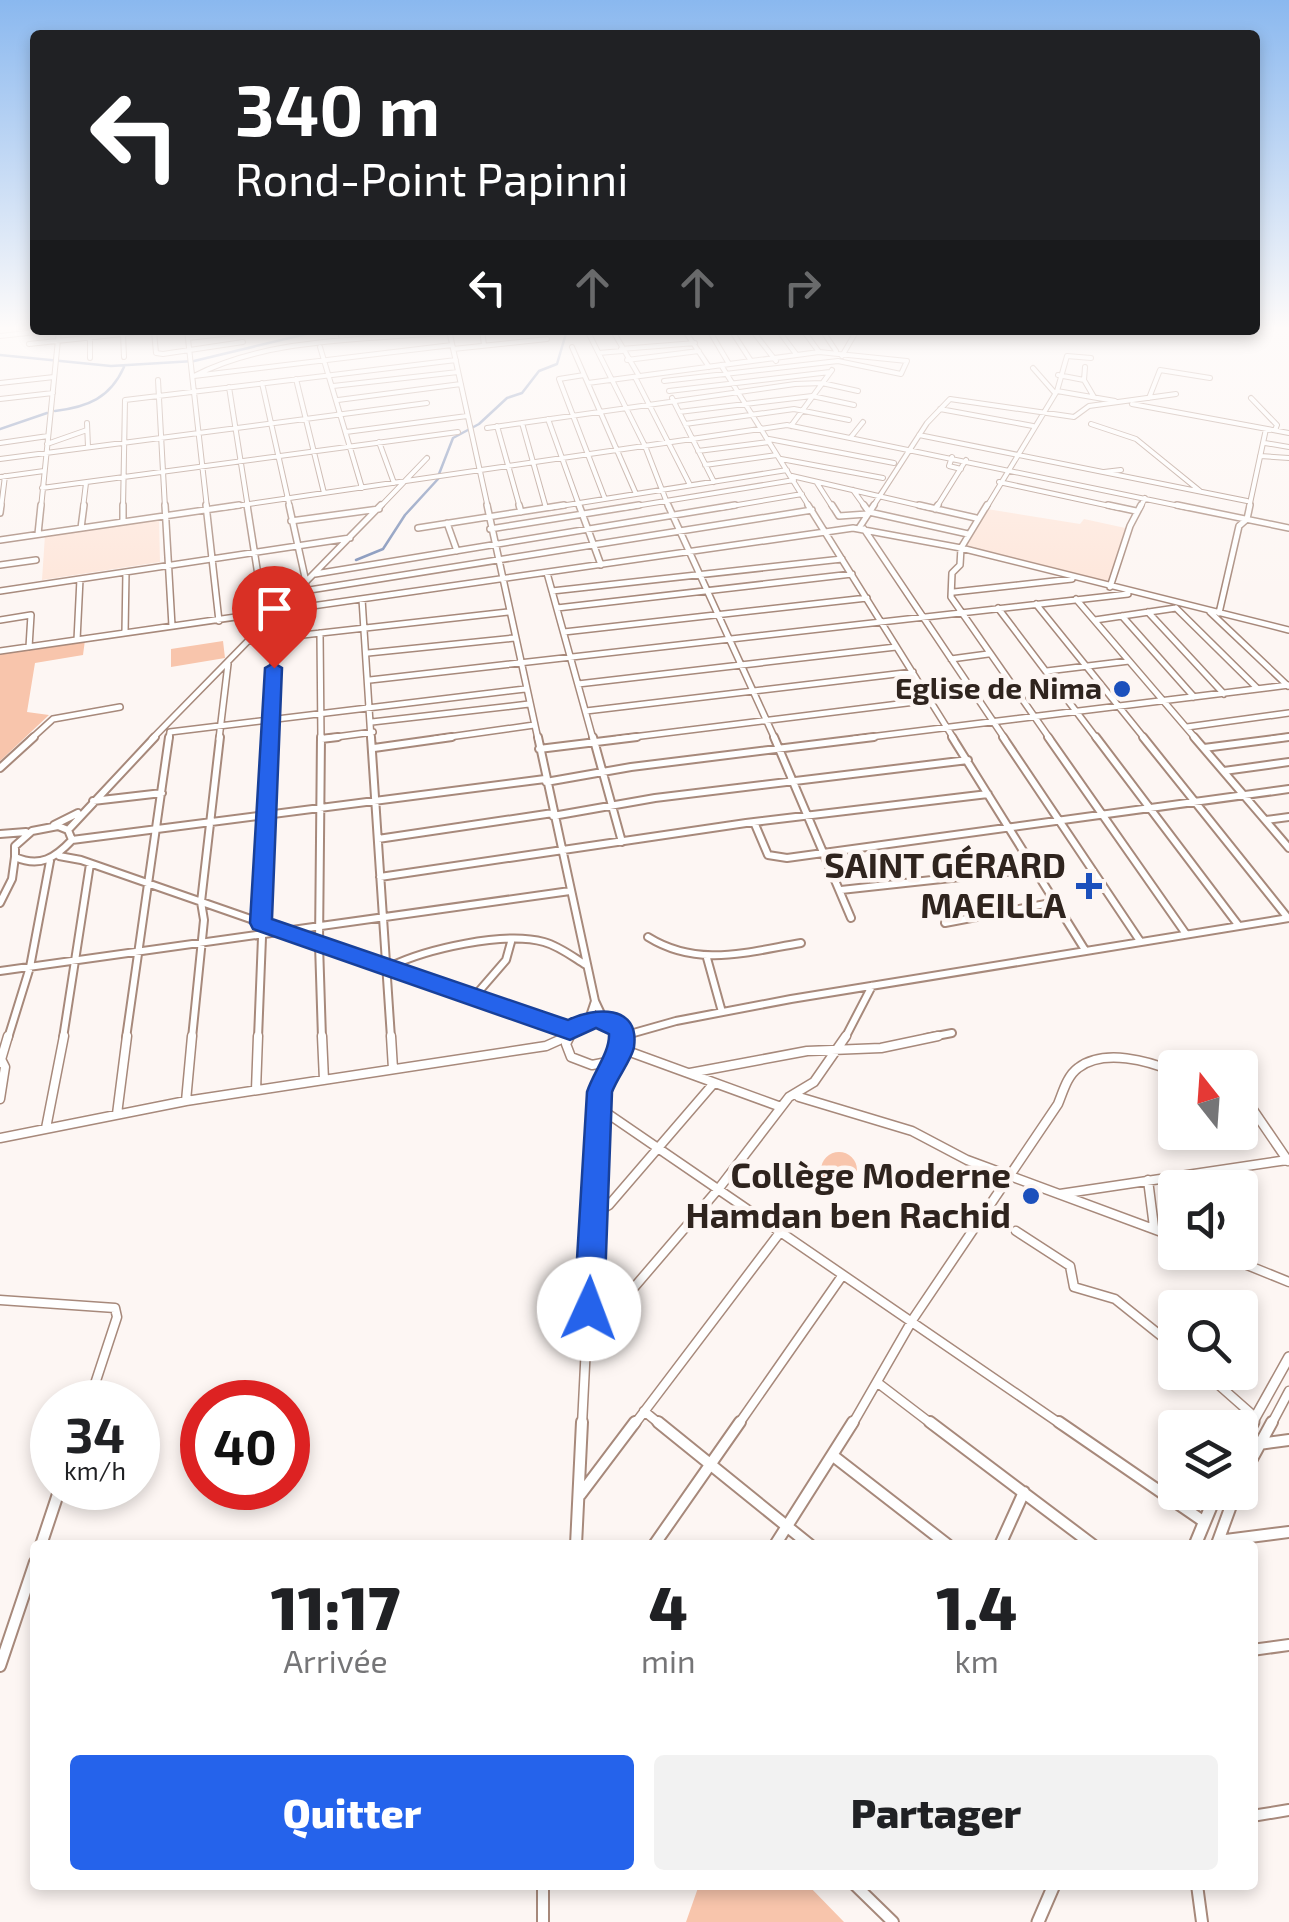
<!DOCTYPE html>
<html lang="fr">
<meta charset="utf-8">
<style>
:root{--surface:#fff;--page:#f2f2f2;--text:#202124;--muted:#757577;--accent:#2563eb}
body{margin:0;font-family:"Exo 2",sans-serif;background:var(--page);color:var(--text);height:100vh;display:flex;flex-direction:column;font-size:38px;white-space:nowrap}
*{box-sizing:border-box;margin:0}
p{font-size:32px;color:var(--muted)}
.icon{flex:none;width:55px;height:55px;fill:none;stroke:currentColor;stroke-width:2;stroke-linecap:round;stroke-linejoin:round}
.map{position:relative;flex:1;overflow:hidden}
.drawer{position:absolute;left:30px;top:1540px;width:1228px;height:350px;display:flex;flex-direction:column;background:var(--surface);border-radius:10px;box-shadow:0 5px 15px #0003}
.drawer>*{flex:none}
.guide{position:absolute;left:30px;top:30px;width:1230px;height:305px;border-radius:10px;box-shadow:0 5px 15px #0003;background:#202124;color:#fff;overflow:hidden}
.needle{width:65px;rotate:343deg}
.controls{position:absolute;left:1158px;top:1050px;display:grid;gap:20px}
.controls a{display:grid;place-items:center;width:100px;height:100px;border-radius:10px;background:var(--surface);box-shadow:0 5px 15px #0003;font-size:50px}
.speed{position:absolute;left:30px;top:1380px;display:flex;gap:20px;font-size:50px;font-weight:700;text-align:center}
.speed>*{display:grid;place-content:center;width:130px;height:130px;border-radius:50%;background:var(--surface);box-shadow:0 5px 15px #0003;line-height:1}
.speed small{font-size:25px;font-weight:400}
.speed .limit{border:15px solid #d22;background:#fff;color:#111}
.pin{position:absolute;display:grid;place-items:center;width:85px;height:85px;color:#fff;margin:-102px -42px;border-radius:50% 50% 50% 0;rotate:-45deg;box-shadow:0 0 10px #0007}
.pin .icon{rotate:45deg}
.me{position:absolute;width:110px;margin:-55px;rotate:2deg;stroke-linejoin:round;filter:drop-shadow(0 0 8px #0008)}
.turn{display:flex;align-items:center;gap:35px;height:210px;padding:0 40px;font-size:45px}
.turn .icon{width:130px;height:130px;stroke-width:2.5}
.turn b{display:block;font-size:70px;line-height:85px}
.lanes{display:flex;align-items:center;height:95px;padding:0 40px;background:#0003;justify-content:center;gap:50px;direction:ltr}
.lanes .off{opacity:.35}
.eta{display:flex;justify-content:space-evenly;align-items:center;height:170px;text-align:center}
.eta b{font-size:60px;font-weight:800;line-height:70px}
.button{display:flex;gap:20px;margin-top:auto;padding:20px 40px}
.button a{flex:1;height:115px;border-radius:10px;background:var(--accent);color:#fff;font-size:40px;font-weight:800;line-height:115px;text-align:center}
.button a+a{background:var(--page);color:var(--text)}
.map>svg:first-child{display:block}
</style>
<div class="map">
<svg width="1289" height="1922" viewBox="0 0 1289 1922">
<rect width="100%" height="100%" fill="#fdf6f3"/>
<path fill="#fee6da" d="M 987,509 L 1080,524 L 1084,519 L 1130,529 L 1114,586 L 964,548 Z
M 159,518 L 160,562 L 42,580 L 45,535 Z"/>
<path fill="#f8c5ac" d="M 85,640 L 83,655 L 35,663 L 27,712 L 49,715 L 0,761 L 0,653 Z
M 223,641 L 225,658 L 171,667 L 171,649 Z
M821 1170a18 18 0 1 1 36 0a18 18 0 1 1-36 0Z
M 699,1885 L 808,1885 L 844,1922 L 686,1922 Z"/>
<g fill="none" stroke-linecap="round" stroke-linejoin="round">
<path stroke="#7c8fb7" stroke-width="2.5" d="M 0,355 L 111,366 L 194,361 L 323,330
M 55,411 C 88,407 110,398 124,367
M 0,429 L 47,413
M 439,474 L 453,438 L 479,424 L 507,398 L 522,393 L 539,371 L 557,364 L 567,330
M 356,560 L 383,549 L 405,515 L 438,479"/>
<defs>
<path id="minor-far4" d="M 187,330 L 207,508
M 449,330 L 488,508
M 482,330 L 484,345
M 709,330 L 729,364
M 731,330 L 751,361
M 752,330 L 776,361
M 778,330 L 796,354
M 803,330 L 819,352
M 822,330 L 836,351
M 154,331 L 156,353 L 163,354 L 243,342
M 613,331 L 639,376
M 685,331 L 709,367
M 123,334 L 124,357
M 589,334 L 645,446 L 669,508
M 0,336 L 54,330
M 341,336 L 386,330
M 90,337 L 90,358
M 188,338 L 257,330
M 29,344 L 159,330
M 320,347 L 362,488
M 572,347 L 636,494
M 453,349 L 547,339
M 621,349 L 695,343
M 599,353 L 622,351
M 842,356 L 857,330
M 627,360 L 699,351
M 721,365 L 810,508
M 1033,368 L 1054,392
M 584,375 L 559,379 L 605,499
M 1058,375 L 1084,380 L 1094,397
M 194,376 C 269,337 367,340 450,332
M 194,376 L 452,345
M 635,377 L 690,485
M 296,379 L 324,493
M 158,380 L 165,508
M 1084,380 L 1085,367
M 0,383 L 54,377
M 262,383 L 290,508
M 588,383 L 819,352 L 907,361 L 901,374 L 838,361 L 664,381
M 333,386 L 458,372
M 229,387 L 248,508
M 669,391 L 830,372
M 1057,391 L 1115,401
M 672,398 L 714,482
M 1149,398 L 1160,370 L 1210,378
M 1251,398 L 1277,425 L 1275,430
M 0,399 L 53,393
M 338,400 L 461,384
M 1132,404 L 1289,433
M 940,409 L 1033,426
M 679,412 L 812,396 L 854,405
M 548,419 L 580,508
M 87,423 L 88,447
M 522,423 L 546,508
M 685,424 L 794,409 L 849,420
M 1091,424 L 1136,439 L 1200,491
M 497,426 L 520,508
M 791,426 L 832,370
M 487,428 L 795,384 L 822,383 L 858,391
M 346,432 L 467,416
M 919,435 L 1247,501
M 851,437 L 863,422
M 769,439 L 894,463
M 379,442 L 394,483
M 0,443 L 48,436
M 1265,443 L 1289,447
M 47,444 L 87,430
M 698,451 L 769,442
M 1260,456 L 1289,458
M 952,457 L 949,466 L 961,469
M 0,459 L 427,403
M 781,459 L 883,478
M 705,465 L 777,455
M 1104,472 L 1121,470
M 792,476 L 930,508
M 0,477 L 44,471
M 999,482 L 1119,508
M 817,483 L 833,508
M 42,488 L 458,432
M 853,490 L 866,508
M 1,508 L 5,476
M 41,508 L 59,330
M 83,508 L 86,483
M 123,508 L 125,400 L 456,360
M 222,508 L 787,425 L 1189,508
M 379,508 L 427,458
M 548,508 L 787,470
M 623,508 L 794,480
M 720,508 L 802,494
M 872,508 L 927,423 L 950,399 L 1074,417 L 1089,406 L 1176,394
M 936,508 L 966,460
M 986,508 L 1057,391 L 1067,356 L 1091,358
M 1140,508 L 1145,498
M 1249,508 L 1266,429"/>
<path id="minor-far3" d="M 165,505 L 172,626
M 206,505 L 219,621
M 247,505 L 264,613
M 289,505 L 306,582
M 487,505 L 538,739
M 519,505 L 521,512
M 579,505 L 601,565
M 668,505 L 775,739
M 808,505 L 954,739
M 832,505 L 839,516 L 867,514
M 864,505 L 869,512 L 968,534
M 919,505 L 976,518
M 987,505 L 961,548 L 960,565 L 952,573 L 951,597 L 1050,739
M 1108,505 L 1136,511
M 1177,505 L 1289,528
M 935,509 L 938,505
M 0,513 L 1,505
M 291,521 L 379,509
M 123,522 L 123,505
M 447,523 L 457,551
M 81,528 L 84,505
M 418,528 L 564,505
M 859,528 L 874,505
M 490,529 L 639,505
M 864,529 L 1005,739
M 38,534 L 41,505
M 0,540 L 239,505
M 0,565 L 36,560
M 547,573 L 593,739
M 315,574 L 735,505
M 1110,587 L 1130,526 L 1141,505
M 0,591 L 350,538
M 552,591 L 842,559
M 297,592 L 812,510
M 954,592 L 1072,579
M 362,599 L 371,739
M 1076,599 L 1196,739
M 1036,604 L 1145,739
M 557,608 L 852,574
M 998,608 L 1097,739
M 1176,608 L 1257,688
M 1148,612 L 1224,694
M 1210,612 L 1288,686
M 1219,613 L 1239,526 L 1247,519 L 1250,505
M 1122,616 L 1194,697
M 0,620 L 31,615 L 29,647
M 1095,620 L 1176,608
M 564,632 L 867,598
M 125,633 L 126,572
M 320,633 L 321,739
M 77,640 L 80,579
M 250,641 L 508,612
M 0,651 L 853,528 L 961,548 L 1289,630
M 368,653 L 514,638
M 951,659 L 988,654
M 1047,671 L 1129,661
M 370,680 L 1128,594
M 578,684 L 896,647
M 586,711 L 913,672
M 372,722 L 529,704
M 1187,727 L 1289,713
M 170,732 L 525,689
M 31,739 L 53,719 L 120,707
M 152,739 L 381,505
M 169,739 L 170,732
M 219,739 L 228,664
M 270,739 L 274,638
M 321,739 L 373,732
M 435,739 L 534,725
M 617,739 L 931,700
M 854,739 L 1289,685
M 1272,739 L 1289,737"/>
<path id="minor-far2" d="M 321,737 L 319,944 L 322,1038
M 371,737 L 391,1038
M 538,737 L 595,1001
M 593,737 L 622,842
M 774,737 L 851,918
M 952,737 L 1085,950
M 1003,737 L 1140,941
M 1048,737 L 1186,934
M 1096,737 L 1239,926
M 1143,737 L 1288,918
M 1194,737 L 1289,848
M 321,739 L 338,737
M 374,748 L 452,737
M 1204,748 L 1289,737
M 539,749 L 637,737
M 0,768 L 34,737
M 1224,771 L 1289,762
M 546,782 L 631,767 L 874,737
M 93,801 L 162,793
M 553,816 L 655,798 L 968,760
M 1266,820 L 1289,817
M 754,822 L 768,855 L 787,858 L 1289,789
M 54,825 L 78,813
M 58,826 L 68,830 L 72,840 C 55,858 40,868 15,857 L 15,846 L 32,831 Z
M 68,830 L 155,737
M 0,834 L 26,832
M 378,839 L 553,813
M 72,840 L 545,779
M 59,856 L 81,860 L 570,1030
M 380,877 L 746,823 L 988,794
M 841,890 L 1033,869
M 0,903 L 12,879 L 15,857
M 945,923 L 1056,902
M 648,937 C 698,968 747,952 801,943
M 707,958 L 722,1012
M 389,967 C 426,949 504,931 544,942 C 559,946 573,957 586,965
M 0,971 L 570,891
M 474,997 L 506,960 L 511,942
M 589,1019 L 595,1001 L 603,1018
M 623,1036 L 676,1021 L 791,999 L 1289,918
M 8,1038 L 30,967 L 50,861
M 63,1038 L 90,864
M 126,1038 L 169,737
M 192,1038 L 204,920 L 201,902 L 220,737
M 258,1038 L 270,737
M 569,1038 L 575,1025 L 594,1018 L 616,1025 L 622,1038
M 845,1038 L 872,986
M 926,1038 L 952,1033"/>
<path id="minor-far1" d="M 322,1036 L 324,1080
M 391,1036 L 393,1069
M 570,1036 L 566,1044 L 571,1057 L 592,1065 L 612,1061 L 624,1043 L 621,1036
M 622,1049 L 781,1107
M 0,1063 L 8,1036
M 690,1073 L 807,1051 L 881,1048 L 938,1036
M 256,1090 L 258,1036
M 799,1097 L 912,1131 L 967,1160 L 1175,1237
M 0,1099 L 5,1067 L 2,1061
M 1240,1099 L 1245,1098 L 1288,1161
M 186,1101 L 192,1036
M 598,1107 L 1062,1425
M 117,1114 L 127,1036
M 46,1128 L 64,1036
M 0,1138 L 186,1101 L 546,1046 L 566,1037
M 1148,1180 L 1154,1227
M 1060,1194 L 1287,1160
M 593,1214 L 609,1205 L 714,1083
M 1016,1231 L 1070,1266 L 1074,1287 L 1115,1299 L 1175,1347
M 1215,1252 L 1289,1282
M 0,1300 L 115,1308 L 117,1317 L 89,1402
M 589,1340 L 720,1187 L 789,1097 L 814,1082 L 846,1036
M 1204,1372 L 1255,1417
M 878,1383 L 933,1425
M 644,1411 L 661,1425
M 582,1425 L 598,1107 L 603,1077 L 612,1061
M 634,1425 L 781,1231
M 738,1425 L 842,1276
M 852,1425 L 913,1319 L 1058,1104 C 1063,1092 1067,1076 1078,1068 C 1104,1048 1149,1061 1175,1072
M 1271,1425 L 1289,1391"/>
<path id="minor" d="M 658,1422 L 810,1545
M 930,1422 L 1093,1545
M 1059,1422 L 1203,1521
M 1259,1444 L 1289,1440
M 832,1455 L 948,1545
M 1240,1481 L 1272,1422
M 580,1495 L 635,1422
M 1218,1541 L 1289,1532
M 1217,1544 L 1236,1492
M 41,1545 L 60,1488
M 576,1545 L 582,1422
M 654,1545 L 740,1422
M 775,1545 L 853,1422
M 1000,1545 L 1024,1492
M 1252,1650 L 1289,1645
M 0,1666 L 35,1562
M 1252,1816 L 1289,1810
M 543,1885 L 543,1922
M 855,1885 L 893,1922
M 1197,1885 L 1202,1922"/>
<path id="major-far1" d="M 1251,1425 L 1289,1357"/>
<path id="major" d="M 1240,1445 L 1253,1422
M 1195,1545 L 1217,1492
M 1038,1922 L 1054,1885"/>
</defs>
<use href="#minor-far4" stroke="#a7897b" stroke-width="6"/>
<use href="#minor-far3" stroke="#a7897b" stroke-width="8"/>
<use href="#minor-far2" stroke="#a7897b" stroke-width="10"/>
<use href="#minor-far1" stroke="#a7897b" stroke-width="11"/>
<use href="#minor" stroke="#a7897b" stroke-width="14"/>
<use href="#major-far1" stroke="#a7897b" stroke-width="12"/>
<use href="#major" stroke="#a7897b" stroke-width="15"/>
<use href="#minor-far4" stroke="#fff" stroke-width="4"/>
<use href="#minor-far3" stroke="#fff" stroke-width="5"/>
<use href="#minor-far2" stroke="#fff" stroke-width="6"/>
<use href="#minor-far1" stroke="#fff" stroke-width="8"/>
<use href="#minor" stroke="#fff" stroke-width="10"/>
<use href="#major-far1" stroke="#fff" stroke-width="9"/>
<use href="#major" stroke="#fff" stroke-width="11"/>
</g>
<linearGradient id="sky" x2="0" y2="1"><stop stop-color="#8ab8ef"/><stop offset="0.55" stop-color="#fefbfa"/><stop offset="1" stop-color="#fefbfa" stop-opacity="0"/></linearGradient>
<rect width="1289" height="596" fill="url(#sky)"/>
<path fill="#2563eb" stroke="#184099" stroke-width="2.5" d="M 274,663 L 282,668 L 272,919 L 568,1020 C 594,1007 640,1004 634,1047 C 632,1059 617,1078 612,1092 L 604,1309 L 599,1319 L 589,1323 L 579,1319 L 574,1309 L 587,1092 C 593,1073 610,1052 609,1034 L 596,1028 L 570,1040 L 253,929 L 250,923 L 265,668 Z"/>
<g fill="#1c50bc" stroke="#fdf6f3" stroke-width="4">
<circle cx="1122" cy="689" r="10"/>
<path d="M1084 871h10v10h10v10h-10v10h-10v-10h-10v-10h10z"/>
<circle cx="1031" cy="1196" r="10"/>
</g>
<g text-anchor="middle" stroke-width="9" stroke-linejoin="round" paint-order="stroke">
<g font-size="30" font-weight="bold" fill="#2f241e" stroke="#fdf6f3" text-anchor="end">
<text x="1102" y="699">Eglise de Nima</text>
</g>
<g font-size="35" font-weight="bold" fill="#2f241e" stroke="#fdf6f3" text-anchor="end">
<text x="1066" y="878">SAINT GÉRARD<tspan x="1066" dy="40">MAEILLA</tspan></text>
<text x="1011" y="1188">Collège Moderne<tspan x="1011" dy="40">Hamdan ben Rachid</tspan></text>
</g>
</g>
</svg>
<div class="controls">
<a><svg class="needle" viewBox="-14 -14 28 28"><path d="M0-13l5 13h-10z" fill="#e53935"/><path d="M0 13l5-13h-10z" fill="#757577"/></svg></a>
<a><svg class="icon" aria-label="sound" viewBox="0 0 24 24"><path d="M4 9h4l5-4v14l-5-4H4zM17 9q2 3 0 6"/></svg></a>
<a><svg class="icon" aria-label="search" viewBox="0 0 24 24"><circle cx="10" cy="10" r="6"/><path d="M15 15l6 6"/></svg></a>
<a><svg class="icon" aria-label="layers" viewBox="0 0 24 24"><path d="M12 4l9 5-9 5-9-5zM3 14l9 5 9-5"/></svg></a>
</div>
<div class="speed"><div>34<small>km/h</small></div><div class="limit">40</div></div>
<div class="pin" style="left:274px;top:668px;background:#d93025"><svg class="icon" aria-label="arrive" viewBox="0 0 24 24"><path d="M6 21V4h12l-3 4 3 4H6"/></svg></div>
<svg class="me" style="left:589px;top:1309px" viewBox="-20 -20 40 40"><circle r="19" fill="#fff"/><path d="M0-13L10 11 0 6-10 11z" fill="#2563eb"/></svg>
<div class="guide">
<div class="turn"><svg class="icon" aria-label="left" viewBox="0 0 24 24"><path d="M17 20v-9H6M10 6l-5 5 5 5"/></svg><div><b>340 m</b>Rond-Point Papinni</div></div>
<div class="lanes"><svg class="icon" aria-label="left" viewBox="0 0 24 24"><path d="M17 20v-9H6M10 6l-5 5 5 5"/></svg><svg class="icon off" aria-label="ahead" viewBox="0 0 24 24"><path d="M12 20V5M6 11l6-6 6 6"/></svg><svg class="icon off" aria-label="ahead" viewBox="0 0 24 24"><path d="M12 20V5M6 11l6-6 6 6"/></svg><svg class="icon off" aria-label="right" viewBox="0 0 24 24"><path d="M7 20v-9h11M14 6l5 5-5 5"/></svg></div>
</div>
<section class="drawer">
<div class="eta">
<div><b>11:17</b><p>Arrivée</p></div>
<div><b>4</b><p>min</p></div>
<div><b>1.4</b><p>km</p></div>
</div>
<div class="button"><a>Quitter</a><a>Partager</a></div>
</section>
</div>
